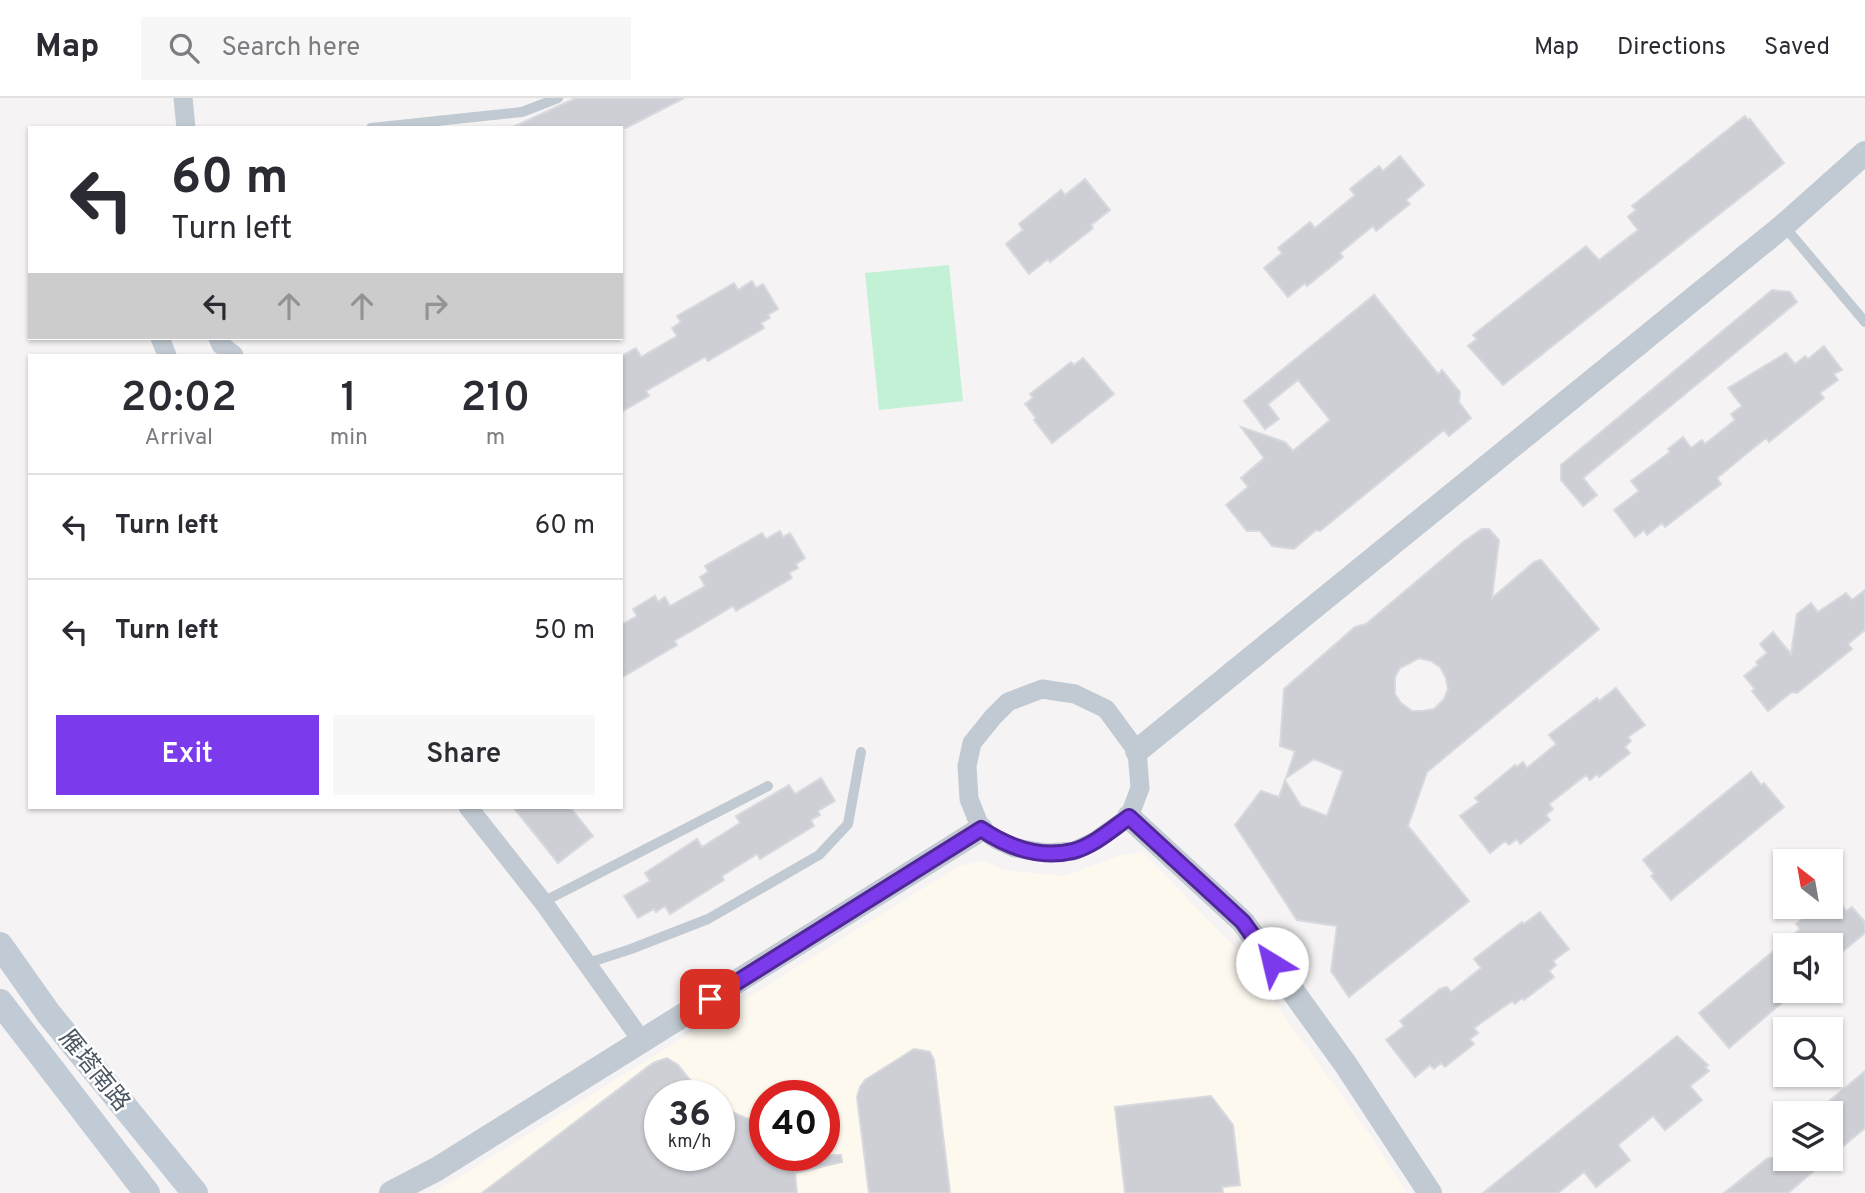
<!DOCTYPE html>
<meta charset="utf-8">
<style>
:root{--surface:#fff;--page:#f7f7f7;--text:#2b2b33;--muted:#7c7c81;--line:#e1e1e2;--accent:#7c3aed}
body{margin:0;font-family:Overpass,"Noto Sans SC",sans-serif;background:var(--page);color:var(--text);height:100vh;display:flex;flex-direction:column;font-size:26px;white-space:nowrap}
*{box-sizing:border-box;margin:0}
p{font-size:23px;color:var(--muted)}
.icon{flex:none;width:38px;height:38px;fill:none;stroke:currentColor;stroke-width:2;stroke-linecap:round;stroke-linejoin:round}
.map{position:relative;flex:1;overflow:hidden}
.panel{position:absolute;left:28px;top:256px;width:595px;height:455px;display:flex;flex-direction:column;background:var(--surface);border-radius:0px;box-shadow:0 2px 5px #0004}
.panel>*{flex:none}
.top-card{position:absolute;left:28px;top:28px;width:595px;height:214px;border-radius:0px;box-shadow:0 2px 5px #0004;background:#fff;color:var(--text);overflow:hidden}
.needle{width:46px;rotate:329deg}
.fabs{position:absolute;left:1773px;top:751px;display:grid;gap:14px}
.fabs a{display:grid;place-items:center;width:70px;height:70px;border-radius:0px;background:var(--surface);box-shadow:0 2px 5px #0004;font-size:35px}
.speed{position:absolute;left:644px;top:982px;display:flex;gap:14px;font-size:35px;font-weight:700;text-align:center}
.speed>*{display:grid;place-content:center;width:91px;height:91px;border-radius:50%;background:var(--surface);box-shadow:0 2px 5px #0004;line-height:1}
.speed small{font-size:18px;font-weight:400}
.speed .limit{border:10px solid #d22;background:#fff;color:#111}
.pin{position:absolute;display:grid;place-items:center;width:60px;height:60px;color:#fff;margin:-30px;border-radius:14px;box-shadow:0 4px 10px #0006}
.me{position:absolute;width:77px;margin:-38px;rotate:324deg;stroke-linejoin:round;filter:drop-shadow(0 0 5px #0008)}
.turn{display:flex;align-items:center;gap:24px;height:147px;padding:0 28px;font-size:32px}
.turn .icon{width:91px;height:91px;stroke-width:2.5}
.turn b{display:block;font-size:49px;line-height:60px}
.lanes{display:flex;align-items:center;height:66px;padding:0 28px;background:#0003;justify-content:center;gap:35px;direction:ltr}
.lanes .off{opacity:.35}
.eta{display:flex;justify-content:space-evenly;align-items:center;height:119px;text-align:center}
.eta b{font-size:42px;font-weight:600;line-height:49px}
.action{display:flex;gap:14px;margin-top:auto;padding:14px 28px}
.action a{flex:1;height:80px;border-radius:0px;background:var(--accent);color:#fff;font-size:28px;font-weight:600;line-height:80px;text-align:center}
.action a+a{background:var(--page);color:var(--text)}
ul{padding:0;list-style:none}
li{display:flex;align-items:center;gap:21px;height:105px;padding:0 28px;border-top:2px solid var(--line)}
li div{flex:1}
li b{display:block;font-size:26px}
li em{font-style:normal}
header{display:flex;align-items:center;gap:42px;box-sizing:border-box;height:98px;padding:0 35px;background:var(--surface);border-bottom:2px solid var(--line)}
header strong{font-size:33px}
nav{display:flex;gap:38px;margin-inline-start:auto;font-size:24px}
.search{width:490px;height:63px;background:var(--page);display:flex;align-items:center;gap:18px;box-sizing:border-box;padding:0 24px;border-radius:0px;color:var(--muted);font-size:26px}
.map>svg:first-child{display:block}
</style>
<header>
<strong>Map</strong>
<div class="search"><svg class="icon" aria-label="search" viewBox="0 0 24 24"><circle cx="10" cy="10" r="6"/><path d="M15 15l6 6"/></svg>Search here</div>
<nav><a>Map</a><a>Directions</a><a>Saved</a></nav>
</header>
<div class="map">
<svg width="1865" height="1095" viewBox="0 0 1865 1095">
<rect width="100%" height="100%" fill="#f5f3f3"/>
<path fill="#fdf9ef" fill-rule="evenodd" d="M 1142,754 L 1232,846 L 1371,1038 L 1407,1095 L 433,1095 L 959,768 L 983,762 L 1004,772 L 1064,778 L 1118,758 ZM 660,998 L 719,998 L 719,1057 L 660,1057 ZM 765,998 L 824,998 L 824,1057 L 765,1057 Z"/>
<path fill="#c3f1d5" d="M 949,167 L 963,303 L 879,312 L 865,175 Z"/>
<path fill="#cdcfd5" stroke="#d7d9de" stroke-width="2" fill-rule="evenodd" d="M 576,0 L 684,0 L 626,30 L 511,30 Z
M 1745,18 L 1748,22 L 1750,21 L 1784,65 L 1503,287 L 1468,248 L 1477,241 L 1473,237 L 1586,148 L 1599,162 L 1638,132 L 1628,119 L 1636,112 L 1632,108 Z
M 1400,58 L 1424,87 L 1406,102 L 1410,106 L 1376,133 L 1373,128 L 1340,155 L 1343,159 L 1307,188 L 1305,185 L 1288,199 L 1264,170 L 1282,155 L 1278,150 L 1310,124 L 1315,130 L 1355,97 L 1350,91 L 1379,68 L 1383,73 Z
M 1085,81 L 1110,112 L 1091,127 L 1093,130 L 1050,164 L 1048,161 L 1029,176 L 1006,146 L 1023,132 L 1019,126 L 1061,92 L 1065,97 Z
M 752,183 L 756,190 L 763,186 L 778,211 L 768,217 L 770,220 L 761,225 L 764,230 L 708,263 L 705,259 L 646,293 L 649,298 L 621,314 L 621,258 L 636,250 L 641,259 L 677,238 L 672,230 L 681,224 L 677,218 L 734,185 L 738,192 Z
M 1772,192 L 1790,194 L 1797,204 L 1583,380 L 1597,397 L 1583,408 L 1561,382 L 1561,367 Z
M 1374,197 L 1438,276 L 1442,272 L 1460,294 L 1459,304 L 1471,320 L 1449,338 L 1444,332 L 1320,433 L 1316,432 L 1294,451 L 1272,448 L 1260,433 L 1247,433 L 1226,407 L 1248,389 L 1241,380 L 1264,360 L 1241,329 L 1285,344 L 1293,353 L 1330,322 L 1298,282 L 1268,306 L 1279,321 L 1265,331 L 1244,303 Z
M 1824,248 L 1842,272 L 1834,276 L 1838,282 L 1820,295 L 1824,300 L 1769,344 L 1766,340 L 1751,352 L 1717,380 L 1721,386 L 1665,429 L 1662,425 L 1647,437 L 1644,432 L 1635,439 L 1614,412 L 1639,393 L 1631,383 L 1670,354 L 1668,351 L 1683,339 L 1691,350 L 1702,342 L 1705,346 L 1735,322 L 1731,316 L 1742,308 L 1728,290 L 1786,255 L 1795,266 L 1805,258 L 1808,261 Z
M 1083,260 L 1114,296 L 1052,345 L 1034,322 L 1036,320 L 1025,306 L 1033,300 L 1030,296 L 1071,264 L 1074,267 Z
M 1482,431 L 1489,431 L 1499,442 L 1492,500 L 1534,464 L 1541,462 L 1599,531 L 1427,674 L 1408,728 L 1469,803 L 1349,899 L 1331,873 L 1337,828 L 1297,822 L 1235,727 L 1261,693 L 1279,699 L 1285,682 L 1301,708 L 1327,718 L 1343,673 L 1314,661 L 1286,680 L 1295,653 L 1280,648 L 1284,591 L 1355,529 L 1366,526 L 1463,444 ZM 1419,560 L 1431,563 L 1440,569 L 1446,580 L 1448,591 L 1444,601 L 1434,611 L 1422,613 L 1412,613 L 1401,605 L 1395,596 L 1395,579 L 1400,570 Z
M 780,433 L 783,439 L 790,435 L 805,460 L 796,466 L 798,470 L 789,475 L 792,480 L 736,513 L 733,508 L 695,531 L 674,543 L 677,547 L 621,580 L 621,527 L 637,518 L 633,511 L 655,498 L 658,504 L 665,499 L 670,508 L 705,488 L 700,479 L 708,474 L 705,468 L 762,435 L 766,441 Z
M 1865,492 L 1865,532 L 1848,546 L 1852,551 L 1797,595 L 1792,594 L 1768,613 L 1752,593 L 1755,591 L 1744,578 L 1758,567 L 1756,564 L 1767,555 L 1760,546 L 1773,534 L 1791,556 L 1797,516 L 1811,505 L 1818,514 L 1846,495 L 1852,502 Z
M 1616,590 L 1645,627 L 1628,639 L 1631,643 L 1625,649 L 1630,655 L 1599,679 L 1597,676 L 1590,682 L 1586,677 L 1549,706 L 1553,711 L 1546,717 L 1550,722 L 1520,746 L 1517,741 L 1509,747 L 1505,743 L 1490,755 L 1460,718 L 1479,704 L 1475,700 L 1515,667 L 1517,669 L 1523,664 L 1527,670 L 1556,646 L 1549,637 L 1597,600 L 1599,603 Z
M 1751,674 L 1761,687 L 1764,685 L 1784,709 L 1671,802 L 1651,778 L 1654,776 L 1643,762 Z
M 821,680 L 835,703 L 818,713 L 820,717 L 811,722 L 814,728 L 760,761 L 757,756 L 722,778 L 724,782 L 670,816 L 665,808 L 656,814 L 654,811 L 638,820 L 624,798 L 650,783 L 645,775 L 697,741 L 702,749 L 740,725 L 736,718 L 789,687 L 795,696 Z
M 513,709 L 570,709 L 593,738 L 558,765 Z
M 1838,800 L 1846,813 L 1852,809 L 1865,824 L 1865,835 L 1830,864 L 1830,847 L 1785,847 L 1785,902 L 1729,950 L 1699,915 L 1800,831 L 1796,826 L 1818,808 L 1830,808 Z
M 1540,814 L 1569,851 L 1553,863 L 1556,867 L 1549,873 L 1554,879 L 1524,902 L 1522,900 L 1515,906 L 1512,903 L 1474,930 L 1478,935 L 1470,941 L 1474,946 L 1445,969 L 1441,965 L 1434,971 L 1430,967 L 1415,979 L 1386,942 L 1404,928 L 1400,923 L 1440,891 L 1447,889 L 1451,894 L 1481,870 L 1474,861 L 1522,824 L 1524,826 Z
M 1677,938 L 1708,967 L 1705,969 L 1709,973 L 1690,988 L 1702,1002 L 1665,1032 L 1653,1018 L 1618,1047 L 1630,1062 L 1596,1089 L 1584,1074 L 1558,1095 L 1483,1095 Z
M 914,951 L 930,954 L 934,962 L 950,1095 L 869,1095 L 857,999 L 860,989 L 865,982 Z
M 667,960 L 678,967 L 703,998 L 660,998 L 660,1057 L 719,1057 L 719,1008 L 748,1021 L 765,1016 L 765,1057 L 841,1057 L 842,1064 L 795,1075 L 797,1095 L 482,1095 L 653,965 Z
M 1865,973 L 1865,1030 L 1830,1059 L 1830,1015 L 1815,1015 Z
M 1211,998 L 1233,1027 L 1240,1087 L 1222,1089 L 1223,1095 L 1125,1095 L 1115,1009 Z
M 1768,1060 L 1829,1060 L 1788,1095 L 1724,1095 Z"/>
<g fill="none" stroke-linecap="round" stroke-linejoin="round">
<path stroke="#c1cad2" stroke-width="10" d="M 371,30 L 522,14 L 558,0
M 1784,128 L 1865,224
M 543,804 L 768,688
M 588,865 L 631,851 L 708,821 L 819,757 L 848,726 L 861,654"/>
<path stroke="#c1cad2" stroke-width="19" d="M 183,0 L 186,30
M 160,240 L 167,257
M 218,240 L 221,247 L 234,257
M 1042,591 L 1075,596 L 1106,611 L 1137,653 L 1140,690 L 1129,719 L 1095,743 L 1074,753 L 1046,755 L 1015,750 L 997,742 L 981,731 L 969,701 L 967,668 L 972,645 L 993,619 L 1008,604 Z
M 468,709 L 543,804 L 642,943"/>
<path stroke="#c1cad2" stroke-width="24" d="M 1137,653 L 1783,128 L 1865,55
M 1129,719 L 1243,824 L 1346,967 L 1430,1095
M 391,1095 L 437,1071 L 981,731"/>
<path stroke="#c1cbd6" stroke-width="26" d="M 0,847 L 48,915 L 195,1095
M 0,904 L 147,1095"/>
</g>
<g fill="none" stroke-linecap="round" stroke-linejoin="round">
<defs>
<path id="route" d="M 710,901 L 981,731 C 1008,749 1040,761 1073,753 C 1093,748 1112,731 1129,719 L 1243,824 L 1272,865"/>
</defs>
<use href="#route" stroke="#51269a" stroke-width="18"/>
<use href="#route" stroke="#7c3aed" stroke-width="12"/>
</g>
<g text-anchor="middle" stroke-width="5" stroke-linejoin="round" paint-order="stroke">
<g font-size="24" fill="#4a5661" stroke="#fff">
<text transform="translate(95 972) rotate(51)" y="8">雁塔南路</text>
</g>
</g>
</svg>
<div class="fabs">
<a><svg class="needle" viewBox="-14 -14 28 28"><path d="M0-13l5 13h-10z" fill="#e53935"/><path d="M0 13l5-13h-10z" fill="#7c7c81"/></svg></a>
<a><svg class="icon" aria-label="sound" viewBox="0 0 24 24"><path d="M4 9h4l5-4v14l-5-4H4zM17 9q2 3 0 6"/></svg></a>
<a><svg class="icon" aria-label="search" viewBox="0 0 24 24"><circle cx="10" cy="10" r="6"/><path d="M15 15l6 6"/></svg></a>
<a><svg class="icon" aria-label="layers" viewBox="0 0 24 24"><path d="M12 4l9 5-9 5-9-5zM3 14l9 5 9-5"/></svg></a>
</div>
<div class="speed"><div>36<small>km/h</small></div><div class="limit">40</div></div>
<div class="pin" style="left:710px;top:901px;background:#d93025"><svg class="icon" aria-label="arrive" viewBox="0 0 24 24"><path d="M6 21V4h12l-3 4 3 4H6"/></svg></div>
<svg class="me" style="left:1272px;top:865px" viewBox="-20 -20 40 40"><circle r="19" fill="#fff"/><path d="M0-13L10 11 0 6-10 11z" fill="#7c3aed"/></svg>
<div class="top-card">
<div class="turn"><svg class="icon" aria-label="left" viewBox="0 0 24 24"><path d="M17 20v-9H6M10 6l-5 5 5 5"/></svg><div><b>60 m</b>Turn left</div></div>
<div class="lanes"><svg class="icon" aria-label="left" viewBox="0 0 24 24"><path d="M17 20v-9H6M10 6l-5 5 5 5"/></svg><svg class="icon off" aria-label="ahead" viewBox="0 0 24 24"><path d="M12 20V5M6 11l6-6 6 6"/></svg><svg class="icon off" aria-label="ahead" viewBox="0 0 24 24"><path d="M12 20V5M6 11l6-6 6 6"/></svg><svg class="icon off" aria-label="right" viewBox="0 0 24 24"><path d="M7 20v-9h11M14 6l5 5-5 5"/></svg></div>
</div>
<section class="panel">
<div class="eta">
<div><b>20:02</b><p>Arrival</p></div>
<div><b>1</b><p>min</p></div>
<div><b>210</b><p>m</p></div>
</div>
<ul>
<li><svg class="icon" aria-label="left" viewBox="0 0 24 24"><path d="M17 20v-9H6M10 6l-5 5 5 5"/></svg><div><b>Turn left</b></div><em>60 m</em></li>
<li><svg class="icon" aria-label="left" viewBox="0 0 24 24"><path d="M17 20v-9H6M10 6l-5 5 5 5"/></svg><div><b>Turn left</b></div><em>50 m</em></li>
</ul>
<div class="action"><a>Exit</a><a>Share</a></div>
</section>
</div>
